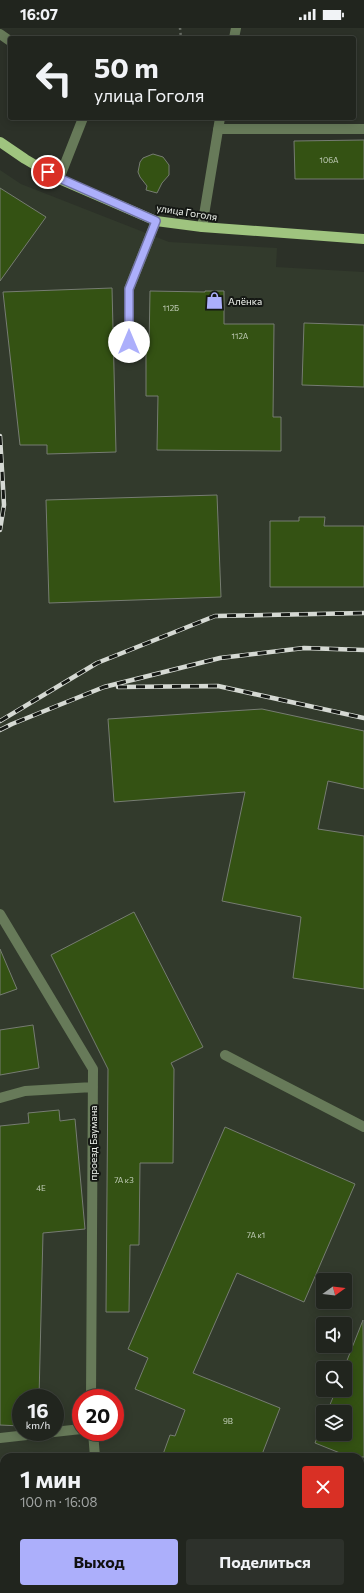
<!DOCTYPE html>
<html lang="ru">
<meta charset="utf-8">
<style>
:root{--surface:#21251e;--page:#2d312b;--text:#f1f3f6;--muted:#a2a5a4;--line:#3e423c;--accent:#acaffb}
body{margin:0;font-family:Commissioner,sans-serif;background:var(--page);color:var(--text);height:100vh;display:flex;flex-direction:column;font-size:15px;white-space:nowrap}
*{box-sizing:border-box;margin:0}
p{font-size:13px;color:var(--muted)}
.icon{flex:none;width:22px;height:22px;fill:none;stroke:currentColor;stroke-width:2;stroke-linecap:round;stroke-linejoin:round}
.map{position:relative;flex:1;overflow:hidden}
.side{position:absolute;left:0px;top:1425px;width:364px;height:140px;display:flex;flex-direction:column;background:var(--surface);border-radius:12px 12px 0 0;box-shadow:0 2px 10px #0003,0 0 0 1px var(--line)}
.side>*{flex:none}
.banner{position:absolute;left:8px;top:8px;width:348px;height:84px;border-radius:4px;box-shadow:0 2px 10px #0003,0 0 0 1px var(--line);background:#21251e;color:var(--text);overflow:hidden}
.needle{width:26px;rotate:75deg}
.fabs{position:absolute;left:316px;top:1245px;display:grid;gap:8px}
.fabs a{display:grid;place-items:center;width:36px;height:36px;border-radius:4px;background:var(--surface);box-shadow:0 2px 10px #0003,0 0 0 1px var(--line);font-size:20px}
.speed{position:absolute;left:12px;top:1361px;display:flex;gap:8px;font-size:20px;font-weight:700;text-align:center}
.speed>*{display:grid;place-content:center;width:52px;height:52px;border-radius:50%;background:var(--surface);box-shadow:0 2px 10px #0003,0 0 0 1px var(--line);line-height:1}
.speed small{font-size:10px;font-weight:400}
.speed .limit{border:6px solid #d22;background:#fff;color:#111}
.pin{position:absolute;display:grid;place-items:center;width:34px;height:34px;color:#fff;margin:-17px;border:2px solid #fff;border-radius:50%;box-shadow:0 1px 4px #0007}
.me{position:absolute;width:44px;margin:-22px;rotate:0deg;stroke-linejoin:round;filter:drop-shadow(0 0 3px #0008)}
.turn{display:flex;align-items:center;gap:14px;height:84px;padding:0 20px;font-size:18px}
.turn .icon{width:52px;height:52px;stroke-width:2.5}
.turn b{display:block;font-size:28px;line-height:34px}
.round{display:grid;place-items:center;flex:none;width:42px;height:42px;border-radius:4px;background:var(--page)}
.headline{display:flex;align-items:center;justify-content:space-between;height:68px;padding:0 20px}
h1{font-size:24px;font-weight:700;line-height:30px}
.cta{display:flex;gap:8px;margin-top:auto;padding:8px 20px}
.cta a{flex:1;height:46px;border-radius:4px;background:var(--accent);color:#111;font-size:16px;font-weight:700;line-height:46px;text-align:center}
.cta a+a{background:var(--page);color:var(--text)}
.status{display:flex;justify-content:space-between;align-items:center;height:28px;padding:0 20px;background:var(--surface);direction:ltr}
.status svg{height:11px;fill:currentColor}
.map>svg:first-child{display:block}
</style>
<div class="status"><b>16:07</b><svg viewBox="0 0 49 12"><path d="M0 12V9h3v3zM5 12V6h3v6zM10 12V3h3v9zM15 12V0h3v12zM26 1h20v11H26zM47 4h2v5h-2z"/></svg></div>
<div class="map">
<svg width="364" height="1565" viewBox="0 0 364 1565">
<rect width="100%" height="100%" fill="#2c3128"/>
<path fill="#323a2c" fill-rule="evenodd" d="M 0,142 L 21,156 L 169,214 L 277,220 L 276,239 L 364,244 L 364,1565 L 0,1565 ZM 323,1252 L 345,1252 L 345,1274 L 323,1274 ZM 323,1296 L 345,1296 L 345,1318 L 323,1318 ZM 323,1340 L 345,1340 L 345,1362 L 323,1362 ZM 21,1370 L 55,1370 L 55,1404 L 21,1404 ZM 81,1370 L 115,1370 L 115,1404 L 81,1404 ZM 323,1384 L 345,1384 L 345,1406 L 323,1406 ZM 4,1429 L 360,1429 L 360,1561 L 4,1561 Z"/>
<path fill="#345213" stroke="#767c72" d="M 364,112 L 364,151 L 295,151 L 294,113 Z
M 153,126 L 163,129 L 169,137 L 169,147 L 162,155 L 157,165 L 146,162 L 147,158 L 140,149 L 138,144 L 140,134 L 143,130 Z
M 0,160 L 46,189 L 0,253 Z
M 112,260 L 116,424 L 47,426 L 47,417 L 20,417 L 3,264 Z
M 150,263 L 205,264 L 205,263 L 224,263 L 224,296 L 274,296 L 273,389 L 281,389 L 281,423 L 157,422 L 158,368 L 146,368 L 146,319 L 149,319 Z
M 304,295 L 364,297 L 364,359 L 302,357 Z
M 217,467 L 221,569 L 49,575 L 46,472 Z
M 299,489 L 325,489 L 324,498 L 364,498 L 364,559 L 270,559 L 270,493 L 299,493 Z
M 262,681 L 364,703 L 364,761 L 328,753 L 318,801 L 364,808 L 364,961 L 293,950 L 301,889 L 222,873 L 245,764 L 114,774 L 108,691 Z
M 134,884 L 203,1019 L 171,1035 L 174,1041 L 173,1135 L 140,1135 L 139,1217 L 130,1217 L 129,1284 L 106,1284 L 108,1041 L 51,927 Z
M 0,921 L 17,961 L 0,967 Z
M 33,997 L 39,1040 L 0,1047 L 0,1002 Z
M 59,1082 L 60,1093 L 75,1091 L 85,1201 L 43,1205 L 39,1370 L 21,1370 L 21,1398 L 0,1397 L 0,1098 L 29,1095 L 28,1085 Z
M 225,1099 L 355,1156 L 304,1274 L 237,1245 L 193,1345 L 280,1380 L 261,1429 L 162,1429 L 170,1407 L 175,1408 L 185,1382 L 135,1361 L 148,1330 L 128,1321 Z
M 363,1292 L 364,1429 L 350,1429 L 315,1415 L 323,1394 L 323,1406 L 345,1406 L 345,1384 L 327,1384 L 336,1362 L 345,1362 L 344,1340 Z"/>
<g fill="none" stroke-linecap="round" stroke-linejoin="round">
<path stroke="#6a6f67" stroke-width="2.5" stroke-dasharray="2 3" stroke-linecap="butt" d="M 180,0 L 181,10"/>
<path stroke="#677a59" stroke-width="10" d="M 0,6 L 10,13
M 234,10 L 236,0
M 218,101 L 364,101
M 59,151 L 83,90
M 202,199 L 220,90
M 129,314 L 129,261 L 156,193
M 0,886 L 93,1041 L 91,1370
M 225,1027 L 364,1099
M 0,1070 L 25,1063 L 93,1059
M 93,1404 L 95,1429
M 0,1410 L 81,1401
M 104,1561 L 104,1565"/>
<path stroke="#9fc47f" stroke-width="10" d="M 0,114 L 25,131 L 59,151 L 156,193 L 202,199 L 364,211"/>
<defs>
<path id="rail" d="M 0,408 L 4,477 L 0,502
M 118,659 L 218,658 L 364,690
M 0,693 L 97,635 L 215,588 L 364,585
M 0,702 L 12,696 L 104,659 L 220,630 L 304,620 L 364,622"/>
</defs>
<use href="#rail" stroke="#d5d9d3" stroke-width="4.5"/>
<use href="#rail" stroke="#151814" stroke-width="3" stroke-dasharray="9" stroke-linecap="butt"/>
</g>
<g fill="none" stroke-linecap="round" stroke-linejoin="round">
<defs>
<path id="route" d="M 48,144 L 59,150 L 156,193 L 129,261 L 129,314"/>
</defs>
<use href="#route" stroke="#7072a3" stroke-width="10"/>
<use href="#route" stroke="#acaffb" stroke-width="7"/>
</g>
<defs>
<symbol id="shop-bare" viewBox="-9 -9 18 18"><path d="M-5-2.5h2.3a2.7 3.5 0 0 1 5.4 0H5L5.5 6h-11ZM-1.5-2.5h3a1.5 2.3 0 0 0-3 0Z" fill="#acaffb" stroke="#151814" stroke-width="2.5" paint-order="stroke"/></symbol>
</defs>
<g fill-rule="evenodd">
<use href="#shop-bare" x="202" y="260" width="25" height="25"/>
</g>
<g text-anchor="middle" stroke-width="4" stroke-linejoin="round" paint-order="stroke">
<g font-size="8" fill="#c2cdb9">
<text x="329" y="135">106А</text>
<text x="171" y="283">112Б</text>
<text x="240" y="311">112А</text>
<text x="124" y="1155">7А к3</text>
<text x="41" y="1163">4E</text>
<text x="256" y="1210">7А к1</text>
<text x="228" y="1396">9В</text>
</g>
<g font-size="10" fill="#f2f6f0" stroke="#151814">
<text transform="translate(187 184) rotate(9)" y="4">улица Гоголя</text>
<text transform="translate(93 1115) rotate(-90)" y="4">проезд Баумана</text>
</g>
<g font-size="10" fill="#f2f6f0" stroke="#151814" text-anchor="start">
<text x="228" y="277">Алёнка</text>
</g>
</g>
</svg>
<div class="fabs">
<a><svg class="needle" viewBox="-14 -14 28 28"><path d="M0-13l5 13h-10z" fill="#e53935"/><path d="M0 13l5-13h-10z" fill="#a2a5a4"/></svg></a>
<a><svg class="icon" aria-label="sound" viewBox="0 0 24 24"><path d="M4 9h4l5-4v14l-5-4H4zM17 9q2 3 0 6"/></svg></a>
<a><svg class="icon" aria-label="search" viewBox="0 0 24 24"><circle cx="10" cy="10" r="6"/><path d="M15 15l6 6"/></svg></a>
<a><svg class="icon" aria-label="layers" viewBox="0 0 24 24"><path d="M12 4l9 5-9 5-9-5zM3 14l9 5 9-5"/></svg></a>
</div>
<div class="speed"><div>16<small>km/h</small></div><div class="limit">20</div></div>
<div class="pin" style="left:48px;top:144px;background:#d93025"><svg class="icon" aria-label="arrive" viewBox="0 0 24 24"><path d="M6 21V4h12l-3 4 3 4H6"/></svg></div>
<svg class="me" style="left:129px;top:314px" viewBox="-20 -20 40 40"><circle r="19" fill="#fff"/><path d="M0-13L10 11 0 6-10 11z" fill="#acaffb"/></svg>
<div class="banner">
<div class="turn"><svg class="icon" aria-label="left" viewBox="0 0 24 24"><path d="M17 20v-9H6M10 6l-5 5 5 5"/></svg><div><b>50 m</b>улица Гоголя</div></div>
</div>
<section class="side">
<div class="headline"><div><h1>1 мин</h1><p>100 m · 16:08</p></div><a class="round" style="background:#d93025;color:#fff"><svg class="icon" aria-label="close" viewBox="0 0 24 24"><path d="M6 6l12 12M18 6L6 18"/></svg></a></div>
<div class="cta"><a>Выход</a><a>Поделиться</a></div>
</section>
</div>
